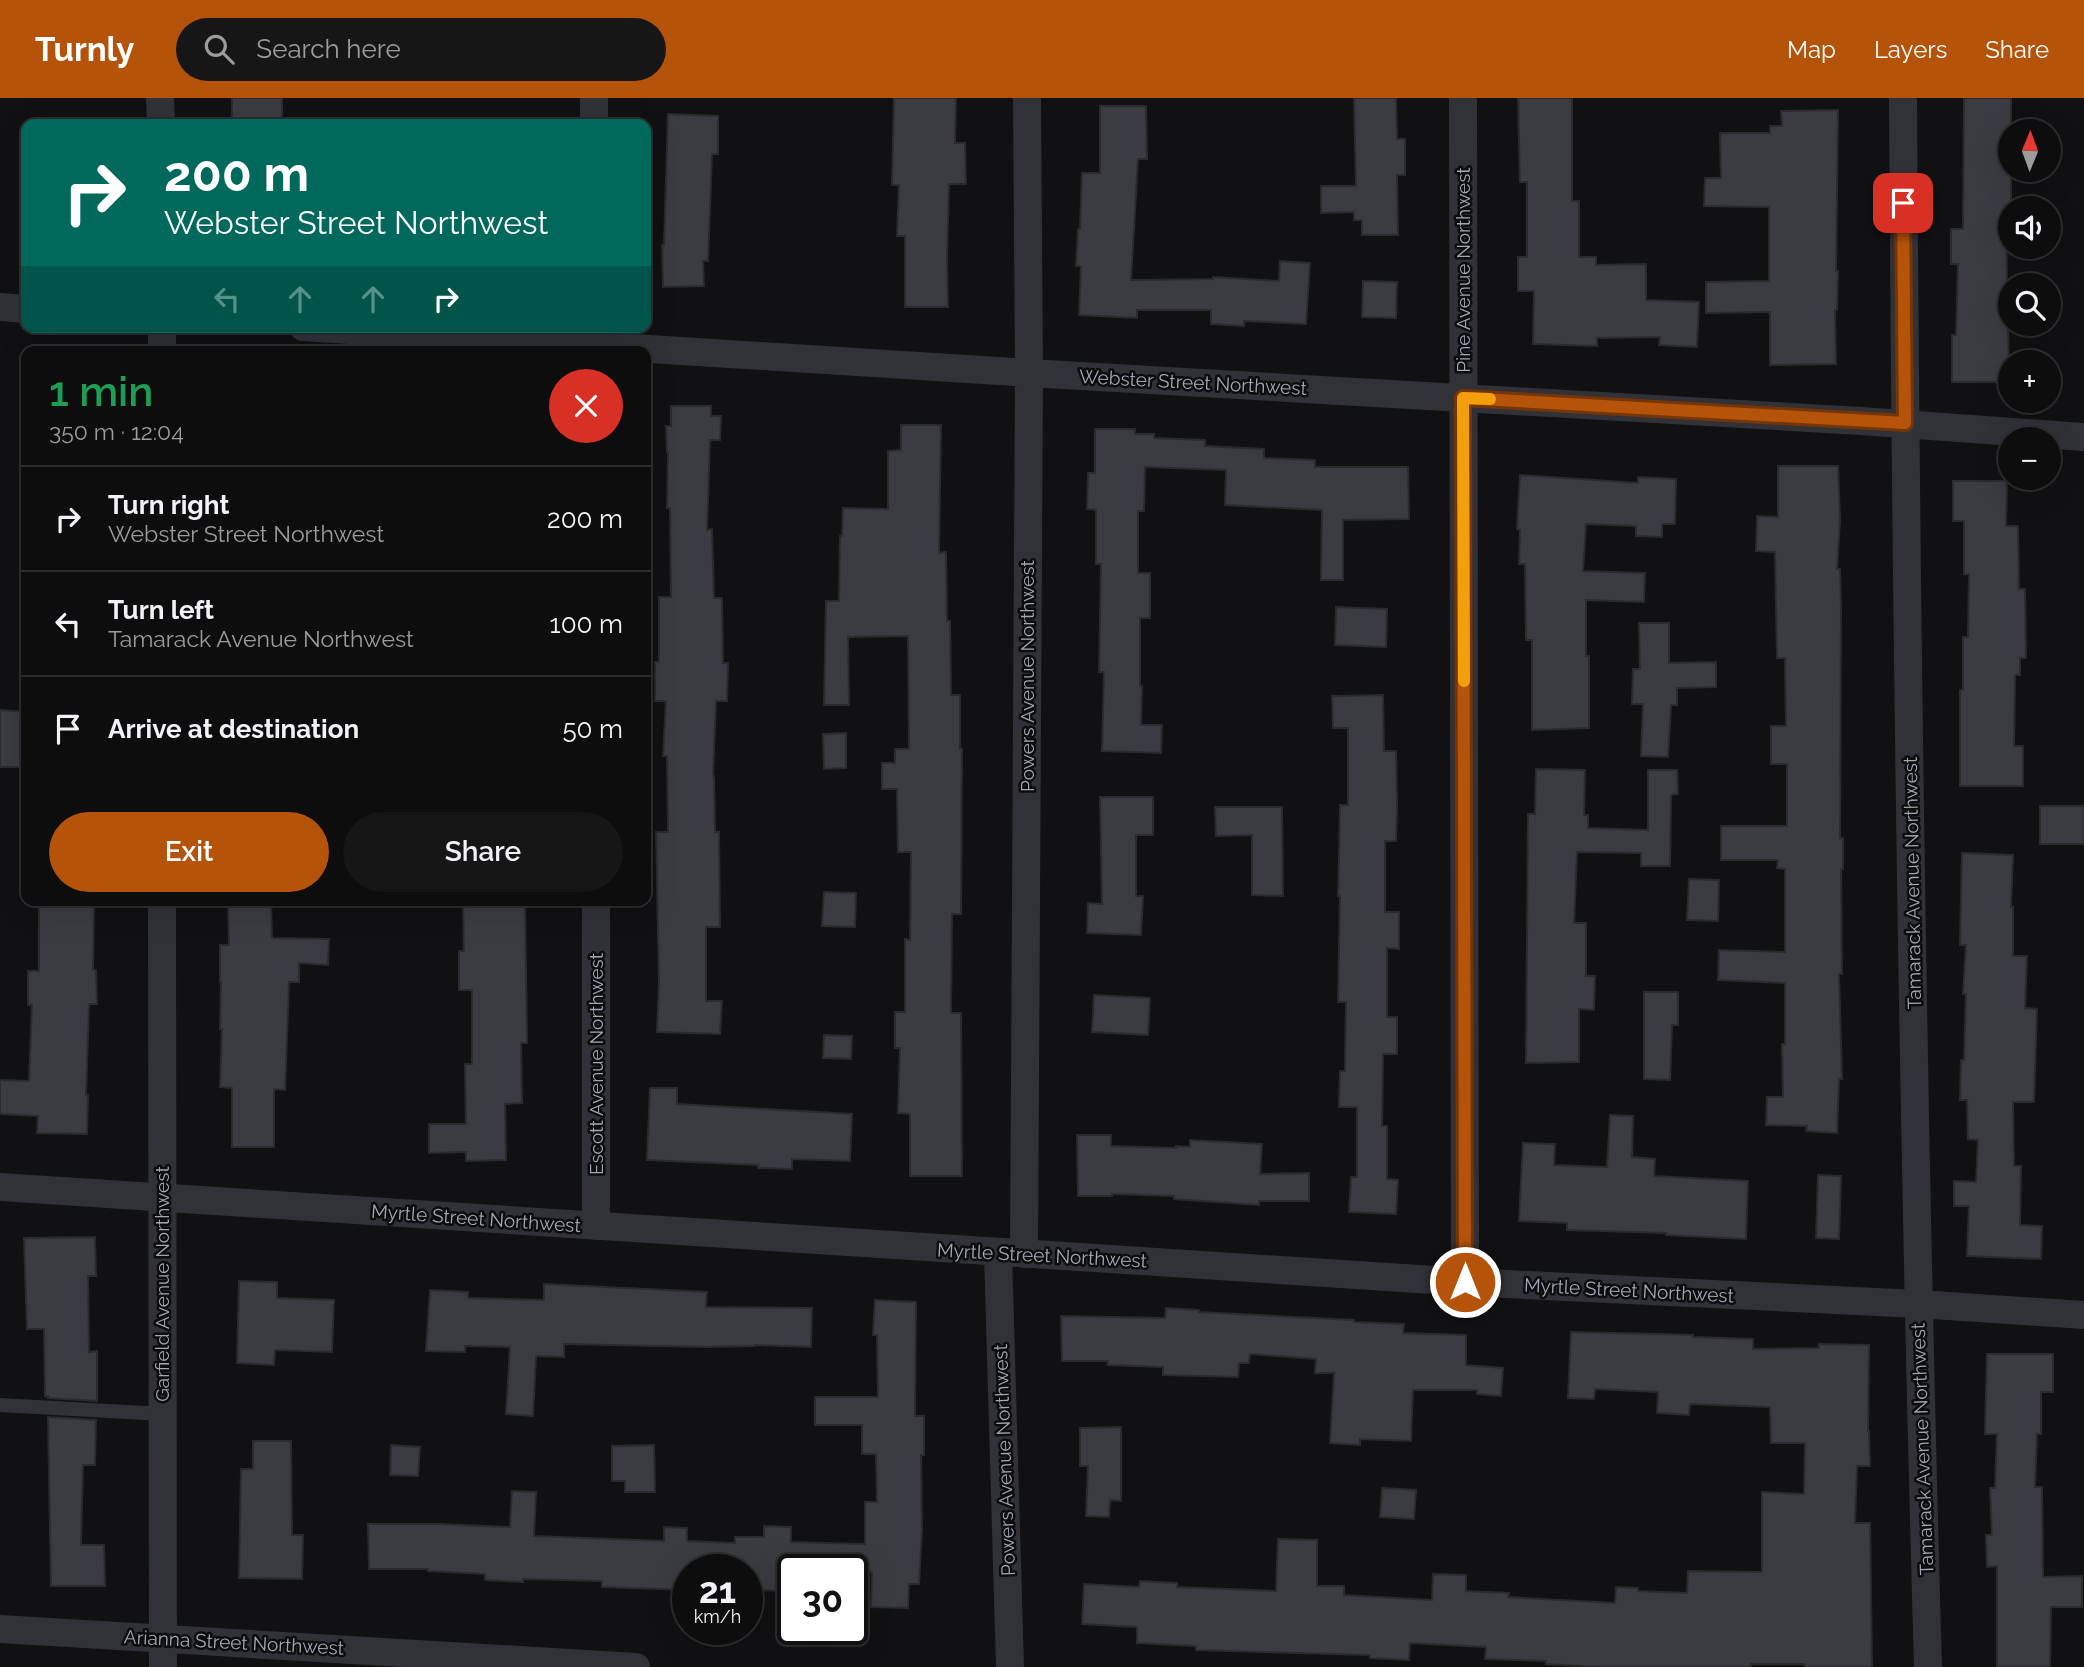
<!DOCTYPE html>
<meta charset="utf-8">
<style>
:root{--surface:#0d0d0e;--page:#161617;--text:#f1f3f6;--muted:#9a9c9e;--line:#2d2d2e;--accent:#b45309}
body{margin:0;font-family:Raleway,sans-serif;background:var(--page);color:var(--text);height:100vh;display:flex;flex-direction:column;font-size:26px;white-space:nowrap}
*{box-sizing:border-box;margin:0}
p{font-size:23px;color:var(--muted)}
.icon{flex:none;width:38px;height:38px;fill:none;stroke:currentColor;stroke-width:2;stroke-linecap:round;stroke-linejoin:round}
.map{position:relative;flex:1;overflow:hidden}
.side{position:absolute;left:21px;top:248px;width:630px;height:560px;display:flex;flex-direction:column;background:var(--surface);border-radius:14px;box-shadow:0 7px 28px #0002,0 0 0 2px var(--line)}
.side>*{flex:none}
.guide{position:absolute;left:21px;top:21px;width:630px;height:214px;border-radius:14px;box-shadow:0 7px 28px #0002,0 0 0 2px var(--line);background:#00695c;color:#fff;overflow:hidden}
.needle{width:46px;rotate:1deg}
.buttons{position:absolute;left:1998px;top:21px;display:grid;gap:14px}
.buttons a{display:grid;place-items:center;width:63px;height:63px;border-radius:50%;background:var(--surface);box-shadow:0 7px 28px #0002,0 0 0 2px var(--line);font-size:35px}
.speed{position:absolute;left:672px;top:1456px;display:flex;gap:14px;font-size:35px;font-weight:700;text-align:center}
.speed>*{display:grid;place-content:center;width:91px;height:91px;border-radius:50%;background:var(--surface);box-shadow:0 7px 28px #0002,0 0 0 2px var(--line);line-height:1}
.speed small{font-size:18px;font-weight:400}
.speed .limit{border:4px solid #111;border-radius:10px;background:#fff;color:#111}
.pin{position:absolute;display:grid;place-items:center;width:60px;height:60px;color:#fff;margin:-30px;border-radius:14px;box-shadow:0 4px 10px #0006}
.me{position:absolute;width:77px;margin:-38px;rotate:0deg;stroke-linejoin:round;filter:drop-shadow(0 0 5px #0008)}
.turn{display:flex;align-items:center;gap:24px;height:147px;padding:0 28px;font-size:32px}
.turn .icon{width:91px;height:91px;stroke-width:2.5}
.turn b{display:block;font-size:49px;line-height:60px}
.lanes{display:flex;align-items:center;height:66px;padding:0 28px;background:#0003;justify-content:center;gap:35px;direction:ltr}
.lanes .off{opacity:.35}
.round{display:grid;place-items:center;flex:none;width:74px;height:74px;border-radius:37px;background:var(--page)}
.overview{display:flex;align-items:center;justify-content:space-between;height:119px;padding:0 28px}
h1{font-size:42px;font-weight:600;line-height:52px;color:#1e9e55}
.action{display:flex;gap:14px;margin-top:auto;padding:14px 28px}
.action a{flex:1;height:80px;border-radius:42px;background:var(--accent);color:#fff;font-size:28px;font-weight:600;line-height:80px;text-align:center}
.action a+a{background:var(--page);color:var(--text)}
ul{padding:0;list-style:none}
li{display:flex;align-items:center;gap:21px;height:105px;padding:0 28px;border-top:2px solid var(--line)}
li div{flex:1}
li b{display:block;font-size:26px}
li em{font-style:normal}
header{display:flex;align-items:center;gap:42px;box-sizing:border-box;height:98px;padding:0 35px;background:var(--accent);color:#fff}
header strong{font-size:33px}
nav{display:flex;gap:38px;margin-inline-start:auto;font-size:24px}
.search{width:490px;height:63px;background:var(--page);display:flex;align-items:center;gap:18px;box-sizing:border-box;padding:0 24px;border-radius:38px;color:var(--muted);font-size:26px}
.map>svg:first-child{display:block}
</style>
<header>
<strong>Turnly</strong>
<div class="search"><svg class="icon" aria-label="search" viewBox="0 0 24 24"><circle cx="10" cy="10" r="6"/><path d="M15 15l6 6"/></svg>Search here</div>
<nav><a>Map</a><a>Layers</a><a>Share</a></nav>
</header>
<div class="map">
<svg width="2084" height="1569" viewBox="0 0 2084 1569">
<rect width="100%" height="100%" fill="#111113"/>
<path fill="#3a3c41" stroke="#2b2b2f" stroke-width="2" d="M 232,0 L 282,0 L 282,26 L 232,26 Z
M 894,0 L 956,0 L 955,45 L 965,45 L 966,86 L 949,86 L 947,160 L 948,209 L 905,209 L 905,138 L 897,138 L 899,87 L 892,87 Z
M 1354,0 L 1396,0 L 1397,41 L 1405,41 L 1405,77 L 1397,77 L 1398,137 L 1362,137 L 1362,122 L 1354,122 L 1354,114 L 1321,115 L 1321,88 L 1356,88 Z
M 1518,0 L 1572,0 L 1572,103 L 1579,103 L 1579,159 L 1596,159 L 1596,167 L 1646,166 L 1646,202 L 1699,204 L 1697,249 L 1659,247 L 1660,239 L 1597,240 L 1597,248 L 1533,246 L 1534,193 L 1518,193 L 1518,159 L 1527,159 L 1527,84 L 1520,84 Z
M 1964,0 L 2011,0 L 2011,107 L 2006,107 L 2007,190 L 2011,190 L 2011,229 L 2008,229 L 2009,284 L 1952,284 L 1952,237 L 1956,237 L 1958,166 L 1951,166 L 1951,131 L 1963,131 Z
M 1100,8 L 1146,8 L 1147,61 L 1138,61 L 1131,182 L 1213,181 L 1213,179 L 1279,183 L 1280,163 L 1310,165 L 1306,226 L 1244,223 L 1244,228 L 1211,226 L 1211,212 L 1137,212 L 1137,220 L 1079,217 L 1081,168 L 1076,168 L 1078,131 L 1080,131 L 1082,75 L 1100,75 Z
M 1838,12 L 1836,173 L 1838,173 L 1837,212 L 1835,212 L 1836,266 L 1770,267 L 1770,214 L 1706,215 L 1706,184 L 1769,183 L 1769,109 L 1704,108 L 1705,80 L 1721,80 L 1720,35 L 1770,35 L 1770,28 L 1782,28 L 1781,13 Z
M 668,16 L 718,18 L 718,56 L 712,56 L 708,163 L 703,163 L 704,188 L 663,189 L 662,147 L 664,147 Z
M 1363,183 L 1397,184 L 1396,220 L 1362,219 Z
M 671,308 L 711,308 L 711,318 L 721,318 L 720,342 L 710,342 L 707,432 L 712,431 L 714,500 L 722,500 L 723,565 L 728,565 L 727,603 L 716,603 L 713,678 L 714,678 L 715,734 L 719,734 L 720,829 L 706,829 L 706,903 L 722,903 L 720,936 L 657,934 L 659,885 L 656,734 L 668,734 L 667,658 L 663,658 L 666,603 L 655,603 L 655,564 L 659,564 L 659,499 L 671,499 L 670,410 L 667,410 L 668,354 L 667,354 L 666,328 L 671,328 Z
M 901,327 L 941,327 L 939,455 L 946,454 L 947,523 L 950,523 L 951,597 L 960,597 L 960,651 L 962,651 L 961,816 L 952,816 L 951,915 L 961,915 L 962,1078 L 910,1078 L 910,1016 L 898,1015 L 900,950 L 895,950 L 895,914 L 905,914 L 905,841 L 910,842 L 911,754 L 898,754 L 897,691 L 882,691 L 882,665 L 895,665 L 895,651 L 909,651 L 908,538 L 848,539 L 849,607 L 824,607 L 826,503 L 839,503 L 840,438 L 842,438 L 843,410 L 888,411 L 888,353 L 901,352 Z
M 1095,331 L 1135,331 L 1135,336 L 1154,336 L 1154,340 L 1205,342 L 1205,348 L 1264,351 L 1264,360 L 1315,362 L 1315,369 L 1408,369 L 1409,421 L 1343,422 L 1343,482 L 1321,482 L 1322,412 L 1225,407 L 1226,372 L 1145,369 L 1144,413 L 1138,413 L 1138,475 L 1150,475 L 1150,520 L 1140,520 L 1140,588 L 1142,588 L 1141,627 L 1162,627 L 1161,655 L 1102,653 L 1104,574 L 1099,574 L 1101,466 L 1096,466 L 1096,412 L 1087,411 L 1088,375 L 1095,375 Z
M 1778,368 L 1838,368 L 1840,422 L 1837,471 L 1840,471 L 1841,510 L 1840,740 L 1843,740 L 1843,771 L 1841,771 L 1842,876 L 1839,876 L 1842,981 L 1839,981 L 1837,1035 L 1806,1033 L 1807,1028 L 1766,1027 L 1767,999 L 1783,999 L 1782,946 L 1785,946 L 1785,885 L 1718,882 L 1719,852 L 1785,854 L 1785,771 L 1777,770 L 1778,762 L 1721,762 L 1721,728 L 1787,728 L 1787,666 L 1771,666 L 1771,628 L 1786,628 L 1785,560 L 1777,560 L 1775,454 L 1756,453 L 1757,418 L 1778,419 Z
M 1520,377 L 1638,385 L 1638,379 L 1676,381 L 1675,426 L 1662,426 L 1662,439 L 1636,438 L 1636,428 L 1586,426 L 1583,473 L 1645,475 L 1644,504 L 1586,502 L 1586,558 L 1589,558 L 1589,630 L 1532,632 L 1532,542 L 1526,542 L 1525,466 L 1519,466 L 1520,432 L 1517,431 Z
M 1953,383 L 2007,383 L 2006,428 L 2018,428 L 2019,491 L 2025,491 L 2026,560 L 2020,560 L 2020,577 L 2015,577 L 2014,648 L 2023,648 L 2023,688 L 1960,688 L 1960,592 L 1963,592 L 1963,539 L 1968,539 L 1969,476 L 1964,476 L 1964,423 L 1953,423 Z
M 1336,509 L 1387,511 L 1386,549 L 1335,547 Z
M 1639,525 L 1669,525 L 1669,565 L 1716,564 L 1716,589 L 1677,590 L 1677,607 L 1671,607 L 1668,659 L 1641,658 L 1643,606 L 1632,606 L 1633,571 L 1640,571 Z
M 1383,597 L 1384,653 L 1396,653 L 1397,708 L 1396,743 L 1385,743 L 1385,814 L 1399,814 L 1399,851 L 1387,850 L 1387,919 L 1397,919 L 1397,956 L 1383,956 L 1382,1028 L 1387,1028 L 1387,1081 L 1398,1082 L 1396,1116 L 1349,1114 L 1351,1079 L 1357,1079 L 1357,1009 L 1339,1009 L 1340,973 L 1345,973 L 1346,904 L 1338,904 L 1340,798 L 1338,798 L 1339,760 L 1340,707 L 1348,707 L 1348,630 L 1333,630 L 1332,598 Z
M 0,612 L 26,614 L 26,669 L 0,669 Z
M 846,635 L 846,670 L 824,671 L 823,636 Z
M 1536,671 L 1585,672 L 1584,717 L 1588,717 L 1588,730 L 1648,732 L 1648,672 L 1677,672 L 1678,696 L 1671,697 L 1670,768 L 1641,768 L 1641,755 L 1577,754 L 1574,825 L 1586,825 L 1586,878 L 1595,878 L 1594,912 L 1579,911 L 1579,964 L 1526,965 L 1528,716 L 1535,716 Z
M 1100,699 L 1153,699 L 1153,737 L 1136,737 L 1136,798 L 1143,798 L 1141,837 L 1087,835 L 1088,805 L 1102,806 Z
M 2040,708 L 2084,708 L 2084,746 L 2040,746 Z
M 1215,709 L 1282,709 L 1283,798 L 1252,797 L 1252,737 L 1216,738 Z
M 1962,755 L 2013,757 L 2011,809 L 2013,809 L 2013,858 L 2027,858 L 2025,910 L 2037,911 L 2034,1004 L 2013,1004 L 2014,1068 L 2021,1068 L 2020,1127 L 2042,1128 L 2041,1161 L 1967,1158 L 1969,1108 L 1954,1108 L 1954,1083 L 1976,1084 L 1978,1042 L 1968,1041 L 1967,1002 L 1960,1002 L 1961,962 L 1964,962 L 1966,896 L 1963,896 L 1966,847 L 1960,847 Z
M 1689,781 L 1719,782 L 1718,823 L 1687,822 Z
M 824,794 L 856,795 L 855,829 L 822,828 Z
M 39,803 L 94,803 L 93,872 L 96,872 L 97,906 L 89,906 L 86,997 L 88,997 L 87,1036 L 37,1035 L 38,1018 L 0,1016 L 0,982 L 29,983 L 32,907 L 28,907 L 28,873 L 39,873 Z
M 228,803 L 271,803 L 272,840 L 329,841 L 328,867 L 299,865 L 299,884 L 289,884 L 285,992 L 274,991 L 274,1049 L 232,1049 L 232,990 L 220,989 L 222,931 L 220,931 L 221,884 L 220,884 L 220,847 L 229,847 Z
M 463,803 L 525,803 L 527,945 L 521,945 L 522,1005 L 505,1006 L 506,1062 L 466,1063 L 466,1054 L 429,1055 L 429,1026 L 466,1026 L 465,966 L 472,966 L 472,892 L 459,892 L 459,853 L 464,853 Z
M 1644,894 L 1678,894 L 1678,927 L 1672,927 L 1670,982 L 1644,981 Z
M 1094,897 L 1150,900 L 1148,937 L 1092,934 Z
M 824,937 L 852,938 L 851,961 L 823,960 Z
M 650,990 L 677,990 L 677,1006 L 852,1016 L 850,1063 L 792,1061 L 792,1071 L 758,1070 L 758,1067 L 647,1062 Z
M 1610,1017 L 1633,1018 L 1632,1059 L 1655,1061 L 1654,1078 L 1748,1083 L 1746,1141 L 1666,1137 L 1666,1135 L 1567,1132 L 1567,1125 L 1519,1123 L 1523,1045 L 1555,1046 L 1554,1067 L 1607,1069 Z
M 1077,1037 L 1111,1037 L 1111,1048 L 1176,1050 L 1176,1048 L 1190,1049 L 1190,1042 L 1262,1046 L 1260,1076 L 1309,1075 L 1309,1103 L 1259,1103 L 1259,1107 L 1174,1101 L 1174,1098 L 1112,1096 L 1112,1098 L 1078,1098 Z
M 1818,1077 L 1841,1078 L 1839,1141 L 1816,1140 Z
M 95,1139 L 96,1178 L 88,1178 L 89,1254 L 97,1253 L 97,1303 L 48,1300 L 48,1298 L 45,1298 L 44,1231 L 27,1231 L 24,1140 Z
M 239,1183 L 277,1184 L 277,1200 L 334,1202 L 332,1254 L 275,1252 L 274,1267 L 237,1265 Z
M 544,1186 L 707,1194 L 706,1209 L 812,1210 L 811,1249 L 755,1247 L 755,1248 L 705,1249 L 564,1246 L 564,1259 L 536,1258 L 533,1318 L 506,1316 L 510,1249 L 465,1248 L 465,1254 L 426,1253 L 430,1192 L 468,1194 L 468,1200 L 544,1202 Z
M 875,1202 L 916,1204 L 915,1318 L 924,1318 L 924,1357 L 921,1357 L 922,1432 L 919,1486 L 909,1486 L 908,1510 L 871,1509 L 872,1474 L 852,1473 L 852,1472 L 790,1472 L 789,1493 L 747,1492 L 747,1472 L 688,1472 L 688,1492 L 602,1489 L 602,1483 L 523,1481 L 523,1484 L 485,1482 L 485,1476 L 428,1473 L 428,1471 L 369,1471 L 368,1426 L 439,1426 L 510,1429 L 512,1393 L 536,1394 L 534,1438 L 664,1443 L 664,1429 L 687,1430 L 687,1443 L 735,1445 L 735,1439 L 764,1439 L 764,1428 L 791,1429 L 791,1444 L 865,1446 L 865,1404 L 877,1404 L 876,1356 L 862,1356 L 862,1327 L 815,1327 L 815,1299 L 878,1299 L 877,1237 L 873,1237 Z
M 1166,1210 L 1199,1212 L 1199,1214 L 1354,1222 L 1354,1224 L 1404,1226 L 1403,1235 L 1466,1237 L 1466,1267 L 1503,1270 L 1501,1298 L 1477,1296 L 1477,1292 L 1413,1292 L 1411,1343 L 1360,1341 L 1360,1347 L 1330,1345 L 1334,1275 L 1315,1275 L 1316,1261 L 1250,1256 L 1249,1265 L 1239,1265 L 1238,1279 L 1163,1277 L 1163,1269 L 1108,1267 L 1108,1263 L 1062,1263 L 1061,1218 L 1165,1220 Z
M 1571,1234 L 1661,1236 L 1693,1237 L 1693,1239 L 1753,1241 L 1753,1251 L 1819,1250 L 1819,1246 L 1869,1247 L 1868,1333 L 1869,1333 L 1870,1368 L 1857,1368 L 1855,1425 L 1870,1425 L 1872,1569 L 1805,1569 L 1804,1566 L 1751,1566 L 1751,1569 L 1600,1569 L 1546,1566 L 1546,1563 L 1485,1561 L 1486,1549 L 1410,1545 L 1409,1562 L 1370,1560 L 1370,1557 L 1196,1552 L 1196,1548 L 1137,1545 L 1137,1529 L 1082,1526 L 1084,1486 L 1139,1489 L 1140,1483 L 1177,1485 L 1177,1489 L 1276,1493 L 1278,1441 L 1317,1442 L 1317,1488 L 1344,1488 L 1344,1497 L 1432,1502 L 1433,1476 L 1466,1477 L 1466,1493 L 1509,1495 L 1508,1499 L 1615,1505 L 1616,1489 L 1638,1490 L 1638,1493 L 1687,1495 L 1688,1473 L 1762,1474 L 1762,1394 L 1804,1396 L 1805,1345 L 1771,1345 L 1770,1309 L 1690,1306 L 1689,1317 L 1657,1315 L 1658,1294 L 1595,1291 L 1594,1301 L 1568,1300 Z
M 1987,1256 L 2053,1256 L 2053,1294 L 2041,1294 L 2041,1336 L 2037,1336 L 2035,1389 L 2042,1389 L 2043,1479 L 2082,1478 L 2082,1509 L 2051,1509 L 2050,1569 L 1997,1569 L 1997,1468 L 1987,1469 L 1986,1437 L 1992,1437 L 1990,1390 L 1995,1390 L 1997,1336 L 1985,1336 Z
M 48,1319 L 96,1322 L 95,1367 L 83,1367 L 81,1447 L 104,1447 L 105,1488 L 51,1488 Z
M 1121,1329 L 1121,1403 L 1110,1402 L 1109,1419 L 1086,1418 L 1088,1368 L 1080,1368 L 1080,1330 Z
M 253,1343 L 291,1343 L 292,1437 L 303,1437 L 302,1481 L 239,1480 L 241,1371 L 253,1371 Z
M 391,1347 L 420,1349 L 418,1378 L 390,1377 Z
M 654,1347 L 655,1394 L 625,1394 L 625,1383 L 612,1383 L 612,1348 Z
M 1382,1390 L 1416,1392 L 1414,1421 L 1380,1419 Z"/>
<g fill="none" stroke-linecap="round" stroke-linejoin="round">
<path stroke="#313238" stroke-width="14" d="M 0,1307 L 163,1316"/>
<path stroke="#313238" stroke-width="28" d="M 160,0 L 161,26
M 594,0 L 594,26
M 1463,0 L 1465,1184
M 1903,0 C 1906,523 1913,1046 1928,1569
M 0,209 L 26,211
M 162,229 L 162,254
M 303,229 L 1029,275 L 1861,323 L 2084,339
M 162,803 L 163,1569
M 596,803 L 596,1128
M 0,1089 L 1465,1184 L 1918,1206 L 2084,1217
M 998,1155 L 1010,1569
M 1024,1156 L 1029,275 L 1027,0
M 0,1531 L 636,1569"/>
</g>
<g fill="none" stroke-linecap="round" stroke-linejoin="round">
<defs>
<path id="route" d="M 1465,1184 L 1463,300 L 1905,325 L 1903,105"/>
</defs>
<use href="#route" stroke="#753606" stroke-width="18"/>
<use href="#route" stroke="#b45309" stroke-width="12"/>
<path stroke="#f59e0b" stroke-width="12" d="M 1464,583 L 1463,300 L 1490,301"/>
</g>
<g text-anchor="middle" stroke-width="5" stroke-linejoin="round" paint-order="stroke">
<g font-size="19" fill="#a1a7b5" stroke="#0c0c0d">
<text transform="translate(1463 172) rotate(-90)" y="7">Pine Avenue Northwest</text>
<text transform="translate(1193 284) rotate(3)" y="7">Webster Street Northwest</text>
<text transform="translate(1027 578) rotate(-90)" y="7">Powers Avenue Northwest</text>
<text transform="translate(1912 785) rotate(-91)" y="7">Tamarack Avenue Northwest</text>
<text transform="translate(596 966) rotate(-90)" y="7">Escott Avenue Northwest</text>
<text transform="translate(476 1120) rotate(4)" y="7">Myrtle Street Northwest</text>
<text transform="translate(1042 1157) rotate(3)" y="7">Myrtle Street Northwest</text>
<text transform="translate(162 1186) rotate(-90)" y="7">Garfield Avenue Northwest</text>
<text transform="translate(1629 1192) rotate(3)" y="7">Myrtle Street Northwest</text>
<text transform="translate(1922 1351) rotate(-92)" y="7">Tamarack Avenue Northwest</text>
<text transform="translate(1004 1362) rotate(-92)" y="7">Powers Avenue Northwest</text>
<text transform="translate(234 1544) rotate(3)" y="7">Arianna Street Northwest</text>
</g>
</g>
</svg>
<div class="buttons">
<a><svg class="needle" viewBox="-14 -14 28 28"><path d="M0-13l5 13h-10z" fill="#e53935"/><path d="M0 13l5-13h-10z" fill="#9a9c9e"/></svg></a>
<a><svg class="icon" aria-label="sound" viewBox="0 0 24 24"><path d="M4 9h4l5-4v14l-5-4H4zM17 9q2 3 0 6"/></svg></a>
<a><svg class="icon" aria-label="search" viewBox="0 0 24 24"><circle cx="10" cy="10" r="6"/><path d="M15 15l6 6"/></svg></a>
<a>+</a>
<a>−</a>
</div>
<div class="speed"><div>21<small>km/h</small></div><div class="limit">30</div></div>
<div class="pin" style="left:1903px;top:105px;background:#d93025"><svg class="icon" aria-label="arrive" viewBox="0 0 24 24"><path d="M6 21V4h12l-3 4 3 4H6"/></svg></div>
<svg class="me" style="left:1465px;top:1184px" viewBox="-20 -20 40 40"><circle r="17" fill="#b45309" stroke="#fff" stroke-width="3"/><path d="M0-11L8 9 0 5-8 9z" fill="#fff"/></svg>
<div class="guide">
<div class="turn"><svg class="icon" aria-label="right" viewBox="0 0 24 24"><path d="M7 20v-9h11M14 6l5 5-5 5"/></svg><div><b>200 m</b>Webster Street Northwest</div></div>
<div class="lanes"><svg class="icon off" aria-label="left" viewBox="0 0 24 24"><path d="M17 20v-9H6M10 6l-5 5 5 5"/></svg><svg class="icon off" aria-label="ahead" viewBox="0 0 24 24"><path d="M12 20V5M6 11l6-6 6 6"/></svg><svg class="icon off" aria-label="ahead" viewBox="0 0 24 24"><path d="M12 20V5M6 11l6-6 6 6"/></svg><svg class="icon" aria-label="right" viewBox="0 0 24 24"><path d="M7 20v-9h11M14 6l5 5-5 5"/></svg></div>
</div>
<section class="side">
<div class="overview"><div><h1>1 min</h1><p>350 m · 12:04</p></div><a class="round" style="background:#d93025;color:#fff"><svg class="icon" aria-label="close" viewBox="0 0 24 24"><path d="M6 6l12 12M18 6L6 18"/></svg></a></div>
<ul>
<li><svg class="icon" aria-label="right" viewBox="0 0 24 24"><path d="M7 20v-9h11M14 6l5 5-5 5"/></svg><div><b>Turn right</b><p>Webster Street Northwest</p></div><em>200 m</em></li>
<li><svg class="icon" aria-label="left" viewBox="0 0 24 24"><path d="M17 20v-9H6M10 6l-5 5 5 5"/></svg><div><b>Turn left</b><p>Tamarack Avenue Northwest</p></div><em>100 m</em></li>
<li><svg class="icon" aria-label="arrive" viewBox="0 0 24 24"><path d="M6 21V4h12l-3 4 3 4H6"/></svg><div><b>Arrive at destination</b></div><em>50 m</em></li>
</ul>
<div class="action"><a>Exit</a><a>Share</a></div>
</section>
</div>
